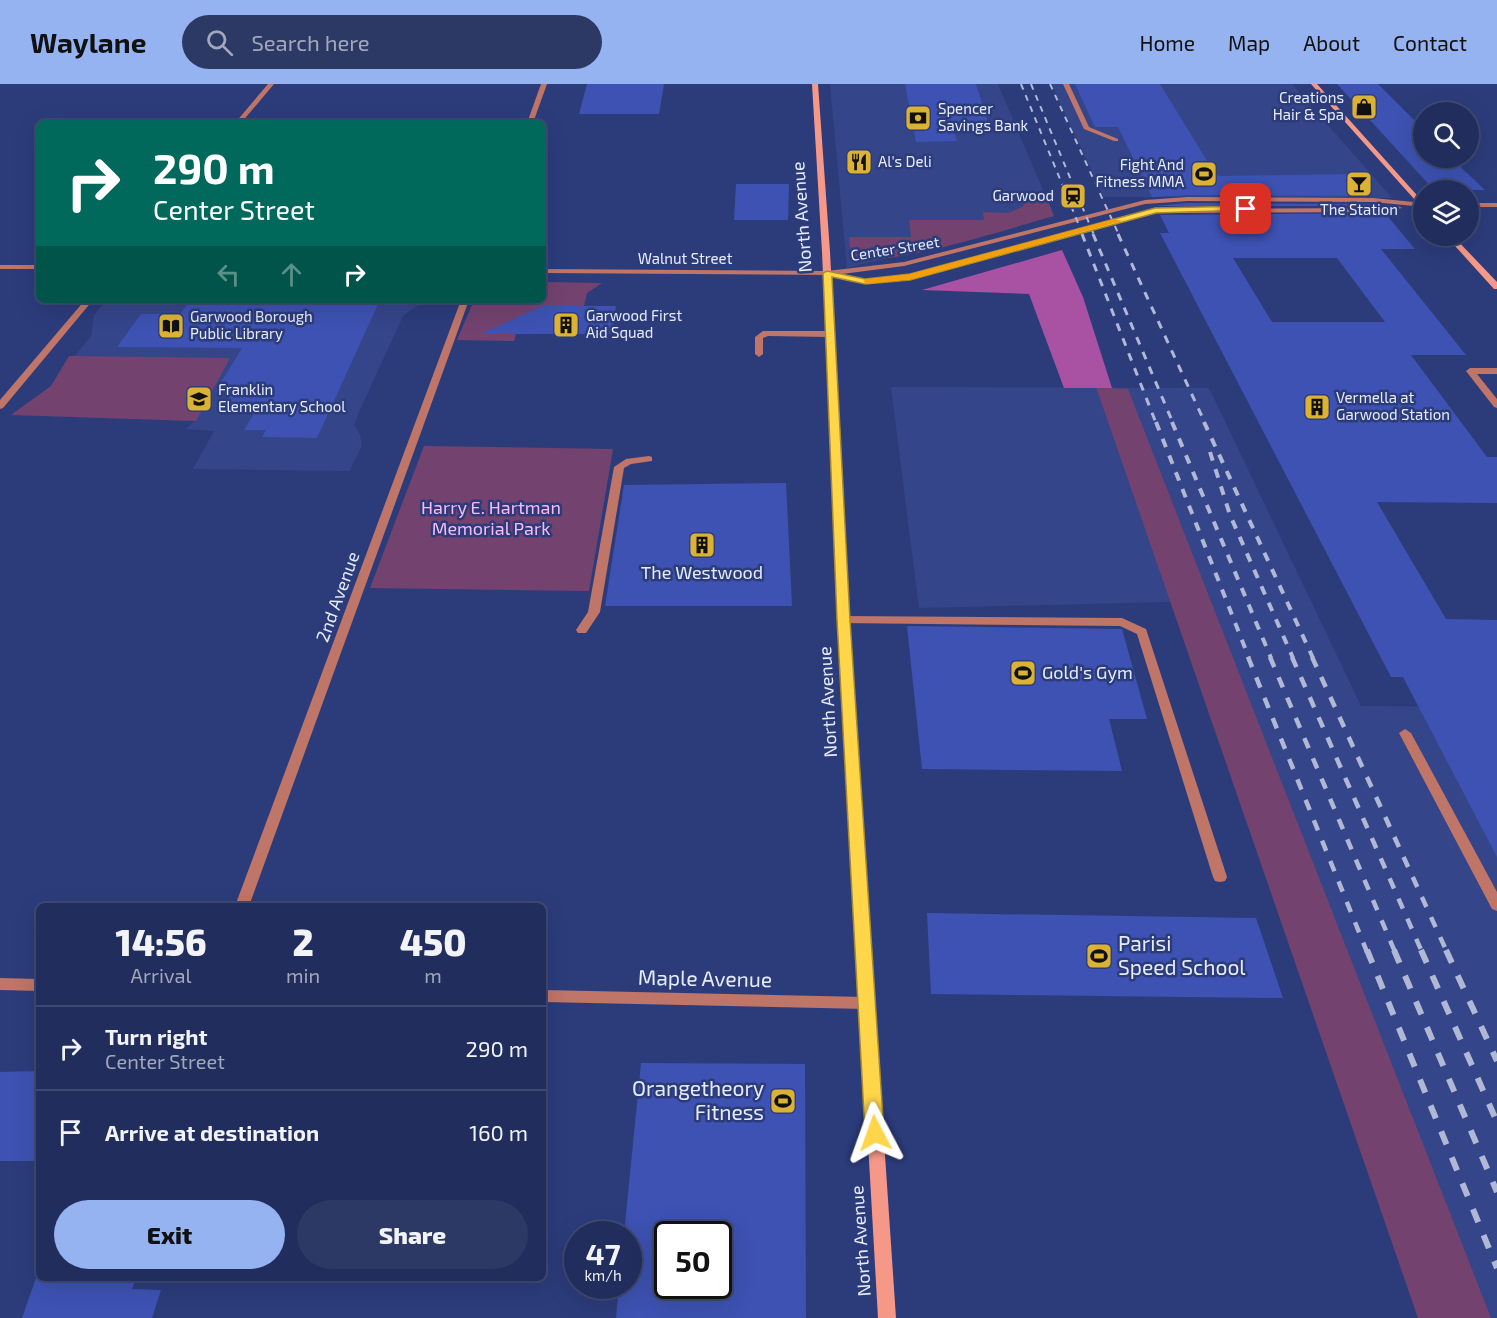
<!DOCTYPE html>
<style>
:root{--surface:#212d5c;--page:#2d3965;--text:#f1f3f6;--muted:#a2a8bb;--line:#3e4972;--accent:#95b2f1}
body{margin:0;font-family:"Exo 2",sans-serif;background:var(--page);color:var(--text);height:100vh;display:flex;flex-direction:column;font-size:22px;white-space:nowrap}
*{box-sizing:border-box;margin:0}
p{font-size:20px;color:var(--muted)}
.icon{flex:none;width:33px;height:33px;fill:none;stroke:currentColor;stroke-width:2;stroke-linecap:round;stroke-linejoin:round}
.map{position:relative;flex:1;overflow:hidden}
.panel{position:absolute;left:36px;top:819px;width:510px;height:378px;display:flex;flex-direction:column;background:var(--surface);border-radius:9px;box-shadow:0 6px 24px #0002,0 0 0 2px var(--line)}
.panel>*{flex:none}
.top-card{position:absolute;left:36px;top:36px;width:510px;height:183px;border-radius:9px;box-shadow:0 6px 24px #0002,0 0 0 2px var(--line);background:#00695c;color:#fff;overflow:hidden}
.fabs{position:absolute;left:1413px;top:18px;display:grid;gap:12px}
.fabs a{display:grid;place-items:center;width:66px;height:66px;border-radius:50%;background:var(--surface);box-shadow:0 6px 24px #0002,0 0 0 2px var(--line);font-size:30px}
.speed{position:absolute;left:564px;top:1137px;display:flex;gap:12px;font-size:30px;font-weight:700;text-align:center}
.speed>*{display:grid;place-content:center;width:78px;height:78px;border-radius:50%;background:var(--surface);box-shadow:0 6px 24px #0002,0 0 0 2px var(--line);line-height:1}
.speed small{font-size:15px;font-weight:400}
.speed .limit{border:3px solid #111;border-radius:9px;background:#fff;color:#111}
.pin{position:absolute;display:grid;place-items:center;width:51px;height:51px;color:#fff;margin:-26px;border-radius:12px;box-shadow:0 3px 9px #0006}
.me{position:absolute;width:66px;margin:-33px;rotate:356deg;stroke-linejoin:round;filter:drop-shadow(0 0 4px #0008)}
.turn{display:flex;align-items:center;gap:21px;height:126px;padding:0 18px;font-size:27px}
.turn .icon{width:78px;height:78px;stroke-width:2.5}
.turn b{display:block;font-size:42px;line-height:51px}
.lanes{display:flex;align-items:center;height:57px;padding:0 18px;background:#0003;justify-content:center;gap:30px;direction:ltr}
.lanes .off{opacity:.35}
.eta{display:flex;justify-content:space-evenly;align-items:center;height:102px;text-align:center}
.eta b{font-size:36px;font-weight:800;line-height:42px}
.button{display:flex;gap:12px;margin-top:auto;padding:12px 18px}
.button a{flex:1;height:69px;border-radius:36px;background:var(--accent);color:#111;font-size:24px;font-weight:800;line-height:69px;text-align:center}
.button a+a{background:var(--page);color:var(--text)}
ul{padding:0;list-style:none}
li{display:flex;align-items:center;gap:18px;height:84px;padding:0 18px;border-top:2px solid var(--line)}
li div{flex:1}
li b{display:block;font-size:22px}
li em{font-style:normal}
header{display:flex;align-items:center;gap:36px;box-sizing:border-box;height:84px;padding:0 30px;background:var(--accent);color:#111}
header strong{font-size:28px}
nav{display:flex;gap:33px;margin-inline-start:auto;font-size:21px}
.search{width:420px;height:54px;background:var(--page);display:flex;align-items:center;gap:15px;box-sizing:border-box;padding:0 21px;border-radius:33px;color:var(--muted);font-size:22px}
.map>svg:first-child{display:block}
</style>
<header>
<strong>Waylane</strong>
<div class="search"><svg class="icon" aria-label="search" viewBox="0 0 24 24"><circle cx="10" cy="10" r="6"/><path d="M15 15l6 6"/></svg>Search here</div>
<nav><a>Home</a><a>Map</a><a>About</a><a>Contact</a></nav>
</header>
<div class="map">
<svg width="1497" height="1234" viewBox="0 0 1497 1234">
<rect width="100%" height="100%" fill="#2c3c7b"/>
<path fill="#35458a" d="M 830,0 L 998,0 L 1054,132 L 847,184 Z
M 1051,0 L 1292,0 L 1392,114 L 1104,113 Z
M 106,216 L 425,216 L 403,232 L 359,328 L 354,341 L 360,351 L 362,362 L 349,387 L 193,385 L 214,347 L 186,345 L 195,337 L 11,331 L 51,302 L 91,252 L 94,231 Z
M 891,303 L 1209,304 L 1361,622 L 1497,623 L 1497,1234 L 1489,1234 L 1207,517 L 919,524 Z"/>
<path fill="#73426f" d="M 1021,110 L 1037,110 L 1039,117 L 1048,117 L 1054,132 C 1017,142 886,185 857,173 C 849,170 850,160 849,153 L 911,153 L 909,136 L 984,136 L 983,128 L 1008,129 L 1024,122 Z
M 543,198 L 602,199 L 587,209 L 584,222 L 516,250 L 514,257 L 457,256 L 474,216 L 543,216 Z
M 69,272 L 72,272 L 230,274 L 196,337 L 11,331 L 51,302 Z
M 1096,303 L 1128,305 L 1491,1234 L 1418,1234 Z
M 424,362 L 613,365 L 589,507 L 370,504 Z"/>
<path fill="#a951a2" d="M 1062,166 L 1083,213 L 1112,304 L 1064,304 L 1029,210 L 922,206 Z"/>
<path fill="#3d52b2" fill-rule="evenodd" d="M 587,0 L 664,0 L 659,30 L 579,30 Z
M 905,0 L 976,0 L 991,48 L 954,48 L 957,57 L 916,58 Z
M 1075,0 L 1160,0 L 1214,88 L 1219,92 L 1352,90 L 1370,112 L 1188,111 L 1152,113 L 1118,43 L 1095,43 Z
M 1337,0 L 1378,0 L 1424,46 L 1424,74 L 1451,74 L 1485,106 L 1434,106 Z
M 736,100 L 789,100 L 788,136 L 734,136 Z
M 1188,119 L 1373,120 L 1379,122 L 1156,122 Z
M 1385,129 L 1415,165 L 1381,165 L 1466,271 L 1411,271 L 1487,373 L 1497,373 L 1497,419 L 1377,418 L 1446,535 L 1497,536 L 1497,773 L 1403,593 L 1391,593 L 1160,149 L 1169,149 L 1160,131 ZM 1233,174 L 1337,174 L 1385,238 L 1272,238 Z
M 191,216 L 380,216 L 317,354 L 262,353 L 266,346 L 244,346 L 260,320 L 226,319 L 232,308 L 215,308 L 242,264 L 117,263 L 141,230 L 180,230 Z
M 542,222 L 616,222 L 612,250 L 481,250 Z
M 786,399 L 792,522 L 605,522 L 624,401 Z
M 907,542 L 1122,545 L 1147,635 L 1109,635 L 1122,687 L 922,685 Z
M 927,829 L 1256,834 L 1283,914 L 931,910 Z
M 641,979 L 805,980 L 806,1234 L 616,1234 L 619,1202 L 628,1202 L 628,1150 L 624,1150 ZM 668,1150 L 718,1150 L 718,1202 L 668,1202 Z
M 39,987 L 39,1077 L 0,1077 L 0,988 Z
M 36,1194 L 136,1194 L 132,1205 L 161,1206 L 152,1234 L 22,1234 Z"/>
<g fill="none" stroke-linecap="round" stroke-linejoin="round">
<path fill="#bf7568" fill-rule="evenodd" d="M 1063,0 L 1069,0 L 1089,43 L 1118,55 L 1118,57 L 1114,57 L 1084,45 Z
M 763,247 L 829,247 L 833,250 L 829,253 L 768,252 L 763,254 L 763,270 L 759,273 L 755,270 L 755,253 Z
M 1497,284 L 1497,290 L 1477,290 L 1497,315 L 1497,324 L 1494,323 L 1466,287 L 1470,284 Z
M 649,372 L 652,373 L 652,377 L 631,380 L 624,384 L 600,528 L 586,549 L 578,549 L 576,546 L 588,528 L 614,383 L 626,375 Z
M 844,532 L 1122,534 L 1146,545 L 1227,793 L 1225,797 L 1220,798 L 1215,797 L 1213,793 L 1137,550 L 1120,542 L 840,539 L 838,536 Z
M 1405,645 L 1411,649 L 1497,808 L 1497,827 L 1492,825 L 1399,649 Z"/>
<path fill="#bf7568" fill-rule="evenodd" d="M 268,0 L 274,0 L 241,39 L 235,39 Z
M 541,0 L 547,0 L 533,39 L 527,39 Z
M 1188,113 L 1373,114 L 1424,119 L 1424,123 L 1373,118 L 1188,117 L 1145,120 L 904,182 L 842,190 L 865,195 L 910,191 L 1155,125 L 1380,124 L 1398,122 L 1402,124 L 1380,128 L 1155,129 L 910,195 L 865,199 L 834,193 L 833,191 L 543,189 L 543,185 L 827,187 L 904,178 L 1145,116 Z
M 1468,119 L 1497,119 L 1497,123 L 1468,123 Z
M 0,181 L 39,181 L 39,185 L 0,185 Z
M 85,216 L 93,216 L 3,324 L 0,325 L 0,316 Z
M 461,216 L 469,216 L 249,822 L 235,822 Z
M 0,894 L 39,895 L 39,907 L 0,906 Z
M 543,906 L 866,913 L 871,914 L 873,919 L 871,924 L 866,925 L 543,918 Z"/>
<path fill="#f69888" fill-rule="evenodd" d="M 812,0 L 818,0 L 830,168 L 852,583 L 896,1234 L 878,1234 L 841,583 L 822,168 Z
M 1311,0 L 1317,0 L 1424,119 L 1424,126 Z
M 1446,152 L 1453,152 L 1497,198 L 1497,205 L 1494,205 Z"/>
<path stroke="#b0b8d6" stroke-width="2" stroke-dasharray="6 6" stroke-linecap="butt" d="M 1021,0 L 1083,151
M 1031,0 L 1094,151
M 1050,0 L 1119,151"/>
<path stroke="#b0b8d6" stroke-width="3" stroke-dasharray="8 8" stroke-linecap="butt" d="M 1082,150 L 1156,339
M 1093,150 L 1173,339
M 1118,150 L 1205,339"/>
<path stroke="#b0b8d6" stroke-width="4" stroke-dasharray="9 9" stroke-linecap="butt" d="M 1156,338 L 1249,574
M 1172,338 L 1271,574
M 1204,338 L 1313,574
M 1210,368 L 1230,431 L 1293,574"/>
<path stroke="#b0b8d6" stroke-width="4.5" stroke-dasharray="11 11" stroke-linecap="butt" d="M 1248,573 L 1367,868
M 1270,573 L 1395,868
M 1292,573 L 1422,868
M 1312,573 L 1447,868"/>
<path stroke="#b0b8d6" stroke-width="6" stroke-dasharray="14 14" stroke-linecap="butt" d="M 1367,866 L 1497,1184
M 1394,866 L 1497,1108
M 1421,866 L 1497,1038
M 1446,866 L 1497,977"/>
</g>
<path fill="#ffd54a" stroke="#a68a30" stroke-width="1.5" d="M 1246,122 L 1249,123 L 1249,126 L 1156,129 L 910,196 L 865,200 L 832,193 L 850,536 L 884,1049 L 881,1055 L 875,1057 L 868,1055 L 865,1049 L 837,536 L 823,189 L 827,187 L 865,195 L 910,190 L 1155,124 Z"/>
<path fill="#f59e0b" d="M 1114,135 L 1122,137 L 913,195 L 867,200 L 863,197 L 867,195 L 910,190 Z"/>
<defs>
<symbol id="shop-square" viewBox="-11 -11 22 22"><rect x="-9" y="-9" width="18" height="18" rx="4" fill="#dbb233" stroke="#2c3c7b"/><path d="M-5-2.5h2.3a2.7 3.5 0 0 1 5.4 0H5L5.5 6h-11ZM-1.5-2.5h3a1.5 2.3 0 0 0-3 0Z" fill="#111"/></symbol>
<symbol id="bank-square" viewBox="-11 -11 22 22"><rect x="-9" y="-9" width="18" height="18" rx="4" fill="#dbb233" stroke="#2c3c7b"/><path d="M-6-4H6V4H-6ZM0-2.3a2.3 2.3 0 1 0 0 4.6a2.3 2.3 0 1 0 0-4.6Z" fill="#111"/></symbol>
<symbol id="restaurant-square" viewBox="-11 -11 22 22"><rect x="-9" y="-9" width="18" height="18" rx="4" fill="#dbb233" stroke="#2c3c7b"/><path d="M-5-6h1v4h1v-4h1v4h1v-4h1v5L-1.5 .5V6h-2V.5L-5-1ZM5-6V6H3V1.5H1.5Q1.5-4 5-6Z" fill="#111"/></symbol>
<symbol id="stadium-square" viewBox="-11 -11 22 22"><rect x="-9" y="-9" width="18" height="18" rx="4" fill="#dbb233" stroke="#2c3c7b"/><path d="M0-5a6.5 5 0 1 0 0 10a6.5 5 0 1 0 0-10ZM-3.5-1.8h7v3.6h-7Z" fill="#111"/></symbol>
<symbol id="bar-square" viewBox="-11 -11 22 22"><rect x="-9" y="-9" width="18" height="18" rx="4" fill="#dbb233" stroke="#2c3c7b"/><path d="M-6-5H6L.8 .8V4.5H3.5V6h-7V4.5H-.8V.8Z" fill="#111"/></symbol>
<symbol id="station-square" viewBox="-11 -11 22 22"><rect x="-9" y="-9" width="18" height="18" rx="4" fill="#dbb233" stroke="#2c3c7b"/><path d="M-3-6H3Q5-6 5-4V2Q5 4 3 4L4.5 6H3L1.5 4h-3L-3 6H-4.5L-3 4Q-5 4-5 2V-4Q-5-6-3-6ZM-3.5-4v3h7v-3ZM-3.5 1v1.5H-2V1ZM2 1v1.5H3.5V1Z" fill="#111"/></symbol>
<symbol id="building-square" viewBox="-11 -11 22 22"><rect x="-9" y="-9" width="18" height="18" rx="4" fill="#dbb233" stroke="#2c3c7b"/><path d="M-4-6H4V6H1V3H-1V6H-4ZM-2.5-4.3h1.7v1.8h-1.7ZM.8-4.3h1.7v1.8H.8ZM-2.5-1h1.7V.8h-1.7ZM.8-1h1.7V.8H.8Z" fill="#111"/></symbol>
<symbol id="library-square" viewBox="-11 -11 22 22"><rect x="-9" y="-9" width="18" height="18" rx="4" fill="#dbb233" stroke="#2c3c7b"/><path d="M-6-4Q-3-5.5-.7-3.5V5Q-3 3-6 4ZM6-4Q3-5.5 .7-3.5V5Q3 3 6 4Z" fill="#111"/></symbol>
<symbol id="school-square" viewBox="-11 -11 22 22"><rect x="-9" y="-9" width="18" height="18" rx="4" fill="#dbb233" stroke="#2c3c7b"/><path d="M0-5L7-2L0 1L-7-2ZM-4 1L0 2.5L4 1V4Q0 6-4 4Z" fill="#111"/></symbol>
</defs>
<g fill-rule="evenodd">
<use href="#shop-square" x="1349" y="8" width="30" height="30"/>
<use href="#bank-square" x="903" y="19" width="30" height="30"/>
<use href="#restaurant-square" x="844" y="63" width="30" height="30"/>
<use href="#stadium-square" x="1189" y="75" width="30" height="30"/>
<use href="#bar-square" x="1344" y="85" width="30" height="30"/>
<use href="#station-square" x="1058" y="97" width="30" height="30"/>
<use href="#building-square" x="551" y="226" width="30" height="30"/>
<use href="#library-square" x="156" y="227" width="30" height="30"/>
<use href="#school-square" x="184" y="300" width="30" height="30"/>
<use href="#building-square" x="1302" y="308" width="30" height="30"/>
<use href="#building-square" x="687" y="446" width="30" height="30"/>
<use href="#stadium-square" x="1008" y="574" width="30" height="30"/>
<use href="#stadium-square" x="1084" y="857" width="30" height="30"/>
<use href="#stadium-square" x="768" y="1002" width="30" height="30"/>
</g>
<g text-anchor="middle" stroke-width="5" stroke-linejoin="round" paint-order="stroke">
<g font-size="15" fill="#e7ecfc" stroke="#2c3c7b" text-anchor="start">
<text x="1344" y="19" text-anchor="end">Creations<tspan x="1344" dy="17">Hair &amp; Spa</tspan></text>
<text x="938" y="30">Spencer<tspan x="938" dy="17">Savings Bank</tspan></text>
<text x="878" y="83">Al's Deli</text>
<text x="1184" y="86" text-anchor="end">Fight And<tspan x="1184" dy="17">Fitness MMA</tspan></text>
<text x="1054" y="117" text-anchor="end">Garwood</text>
<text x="1359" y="131" text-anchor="middle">The Station</text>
<text x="586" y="237">Garwood First<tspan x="586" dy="17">Aid Squad</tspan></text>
<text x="190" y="238">Garwood Borough<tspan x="190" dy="17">Public Library</tspan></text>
<text x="218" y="311">Franklin<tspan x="218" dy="17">Elementary School</tspan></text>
<text x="1336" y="319">Vermella at<tspan x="1336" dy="17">Garwood Station</tspan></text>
</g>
<g font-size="15" fill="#e7ecfc" stroke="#2c3c7b">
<text transform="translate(895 165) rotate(-9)" y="5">Center Street</text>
<text x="685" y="180">Walnut Street</text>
</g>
<g font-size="18" fill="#e7ecfc" stroke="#2c3c7b">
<text transform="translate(802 133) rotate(-94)" y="6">North Avenue</text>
<text transform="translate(338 513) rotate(-70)" y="6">2nd Avenue</text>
<text transform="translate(828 618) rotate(-93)" y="6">North Avenue</text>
<text transform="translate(861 1157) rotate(-94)" y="6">North Avenue</text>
</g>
<g font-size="18" fill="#febaf7" stroke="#2c3c7b">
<text x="491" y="430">Harry E. Hartman<tspan x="491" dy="21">Memorial Park</tspan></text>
</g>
<g font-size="18" fill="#e7ecfc" stroke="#2c3c7b">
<text x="702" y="495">The Westwood</text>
<text x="1042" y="595" text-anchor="start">Gold's Gym</text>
</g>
<g font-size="21" fill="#e7ecfc" stroke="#2c3c7b" text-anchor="start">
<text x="1118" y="867">Parisi<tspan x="1118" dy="24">Speed School</tspan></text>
<text x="764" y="1012" text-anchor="end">Orangetheory<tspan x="764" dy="24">Fitness</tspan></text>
</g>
<g font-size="21" fill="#e7ecfc" stroke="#2c3c7b">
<text transform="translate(705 895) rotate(1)" y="7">Maple Avenue</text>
</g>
</g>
</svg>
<div class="fabs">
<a><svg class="icon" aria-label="search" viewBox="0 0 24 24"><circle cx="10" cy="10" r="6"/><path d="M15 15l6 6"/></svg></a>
<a><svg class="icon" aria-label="layers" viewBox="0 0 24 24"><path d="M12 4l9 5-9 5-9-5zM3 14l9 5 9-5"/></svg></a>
</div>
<div class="speed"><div>47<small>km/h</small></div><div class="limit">50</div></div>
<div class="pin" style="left:1246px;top:125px;background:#d93025"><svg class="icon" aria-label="arrive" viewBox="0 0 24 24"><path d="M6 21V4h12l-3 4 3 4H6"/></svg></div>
<svg class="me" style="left:875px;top:1049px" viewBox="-20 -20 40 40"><path d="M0-17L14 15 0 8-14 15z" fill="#ffd54a" stroke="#fff" stroke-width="4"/></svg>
<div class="top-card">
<div class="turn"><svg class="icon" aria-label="right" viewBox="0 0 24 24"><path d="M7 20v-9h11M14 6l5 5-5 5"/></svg><div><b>290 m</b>Center Street</div></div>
<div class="lanes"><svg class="icon off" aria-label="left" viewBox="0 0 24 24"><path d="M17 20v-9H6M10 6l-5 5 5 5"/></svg><svg class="icon off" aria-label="ahead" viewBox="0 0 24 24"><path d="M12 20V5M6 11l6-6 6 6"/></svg><svg class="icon" aria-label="right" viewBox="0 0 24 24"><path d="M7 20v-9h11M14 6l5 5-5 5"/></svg></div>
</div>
<section class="panel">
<div class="eta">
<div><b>14:56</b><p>Arrival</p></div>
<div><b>2</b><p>min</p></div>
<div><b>450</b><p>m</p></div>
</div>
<ul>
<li><svg class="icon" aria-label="right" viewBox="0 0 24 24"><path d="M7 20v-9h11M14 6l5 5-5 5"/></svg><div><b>Turn right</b><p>Center Street</p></div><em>290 m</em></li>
<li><svg class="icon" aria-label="arrive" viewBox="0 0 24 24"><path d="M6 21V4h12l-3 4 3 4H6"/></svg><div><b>Arrive at destination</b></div><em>160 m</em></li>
</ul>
<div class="button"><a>Exit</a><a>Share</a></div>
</section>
</div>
